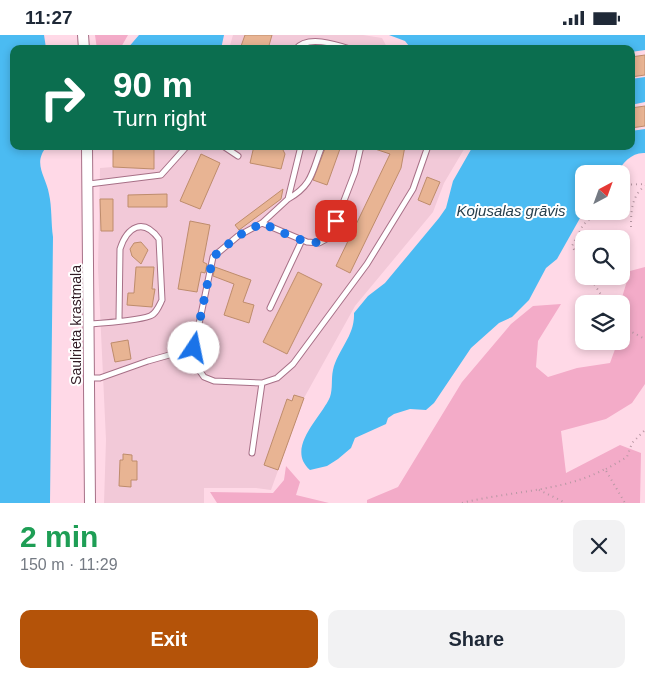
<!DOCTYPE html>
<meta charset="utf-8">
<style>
:root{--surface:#fff;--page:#f2f2f3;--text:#1f2937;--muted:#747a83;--accent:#b45309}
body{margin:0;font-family:Arial,sans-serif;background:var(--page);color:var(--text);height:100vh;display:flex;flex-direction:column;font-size:19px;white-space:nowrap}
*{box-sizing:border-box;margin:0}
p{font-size:16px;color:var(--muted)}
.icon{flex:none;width:28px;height:28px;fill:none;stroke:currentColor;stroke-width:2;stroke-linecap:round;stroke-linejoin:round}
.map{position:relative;height:468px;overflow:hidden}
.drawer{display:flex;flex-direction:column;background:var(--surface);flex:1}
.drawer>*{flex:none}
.top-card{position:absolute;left:10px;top:10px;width:625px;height:105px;border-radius:10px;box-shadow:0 2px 8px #0003;background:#0b6e4f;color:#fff;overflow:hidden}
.needle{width:32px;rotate:41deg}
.controls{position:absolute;left:575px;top:130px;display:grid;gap:10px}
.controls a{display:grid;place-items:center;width:55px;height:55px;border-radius:10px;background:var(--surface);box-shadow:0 2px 8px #0003;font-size:25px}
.pin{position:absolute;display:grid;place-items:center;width:42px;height:42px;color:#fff;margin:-21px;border-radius:10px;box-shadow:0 2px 8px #0006}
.me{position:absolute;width:55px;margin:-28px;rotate:11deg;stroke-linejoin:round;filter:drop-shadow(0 0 4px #0008)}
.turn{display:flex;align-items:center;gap:18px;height:105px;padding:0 20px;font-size:22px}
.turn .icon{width:65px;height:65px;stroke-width:2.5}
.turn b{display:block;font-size:35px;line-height:42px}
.round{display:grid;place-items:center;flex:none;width:52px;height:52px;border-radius:10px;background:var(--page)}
.overview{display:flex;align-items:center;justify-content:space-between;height:85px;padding:0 20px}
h1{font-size:30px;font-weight:800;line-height:38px;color:#1e9e55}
.primary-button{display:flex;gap:10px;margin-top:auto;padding:10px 20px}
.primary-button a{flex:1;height:58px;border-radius:10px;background:var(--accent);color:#fff;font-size:20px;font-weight:800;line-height:58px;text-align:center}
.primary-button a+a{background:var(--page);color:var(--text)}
.status{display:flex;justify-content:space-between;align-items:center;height:35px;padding:0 25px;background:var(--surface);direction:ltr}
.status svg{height:14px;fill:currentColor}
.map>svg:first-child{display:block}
</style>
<div class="status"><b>11:27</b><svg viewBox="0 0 49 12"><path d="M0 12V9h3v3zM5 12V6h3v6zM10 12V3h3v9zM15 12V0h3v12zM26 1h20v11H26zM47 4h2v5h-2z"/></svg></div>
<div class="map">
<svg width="645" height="468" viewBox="0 0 645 468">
<rect width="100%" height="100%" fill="#ffd9e7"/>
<path fill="#f2c9d8" d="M 233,0 L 363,0 L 382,3 L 388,14 L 229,14 Z
M 113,111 L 466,111 L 444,148 L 433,177 L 355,271 L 304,363 L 271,455 L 256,453 L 204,453 L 204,468 L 104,468 L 106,405 L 98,233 L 100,133 L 113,132 Z"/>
<path fill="#f3abc8" d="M 95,0 L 128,0 L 120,14 L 97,14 Z
M 645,232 L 645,349 L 632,368 L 606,384 L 561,396 L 566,438 L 620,410 L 641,418 L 640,468 L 367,468 L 367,465 L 398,452 L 462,347 L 511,289 L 533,271 L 561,269 L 538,306 L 536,332 L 548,342 L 577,333 L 610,328 L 618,306 L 621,306 L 620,269 L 630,236 Z
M 286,431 L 300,447 L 296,460 L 329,468 L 217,468 L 210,457 L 273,458 L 284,445 Z"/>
<path fill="#4bbbf2" d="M 0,0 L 44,0 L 46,13 L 14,14 L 14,111 L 47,111 C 32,129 46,141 49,159 C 52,172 51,188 53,202 L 50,468 L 0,468 Z
M 139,0 L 224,0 L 221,14 L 127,14 Z
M 389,0 L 645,0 L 645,15 L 631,17 L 631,14 L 421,14 L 409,11 L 405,6 Z
M 645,42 L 645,67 L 631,70 L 631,44 Z
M 645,94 L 645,118 C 632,117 622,128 617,139 L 584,139 L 584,176 L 557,224 L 546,233 L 529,265 L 512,282 L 499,288 L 471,313 L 434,368 L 426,375 L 410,374 L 394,379 L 388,383 L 386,389 L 355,403 L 351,413 L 338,424 L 327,431 L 310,435 C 285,413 321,383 330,362 C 333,353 331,344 333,335 C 338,314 355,301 354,278 L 368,261 L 385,248 L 439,183 L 446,173 L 453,146 L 473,111 L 631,111 L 631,96 Z"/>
<path fill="#e8b493" stroke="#be8c6c" d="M 245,0 L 272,0 L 268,14 L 240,14 Z
M 645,20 L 645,40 L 631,42 L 631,22 Z
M 645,71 L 645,91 L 631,93 L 631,73 Z
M 113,111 L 154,111 L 154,134 L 113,132 Z
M 254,111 L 281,111 L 285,119 L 281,134 L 250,128 Z
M 326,111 L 341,111 L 327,150 L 313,145 Z
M 372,111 L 405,111 L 401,133 L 350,238 L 336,231 L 390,119 L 372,113 Z
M 201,119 L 220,128 L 200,174 L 180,166 Z
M 427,142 L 440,147 L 430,170 L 418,165 Z
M 283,154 L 281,164 L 239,195 L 235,190 Z
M 167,159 L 167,172 L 128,172 L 128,160 Z
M 100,164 L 113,164 L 113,196 L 101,196 Z
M 190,186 L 210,190 L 203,227 L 207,229 L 205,238 L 201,237 L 197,257 L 178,254 Z
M 141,207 L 148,215 L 141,229 L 132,221 L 130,214 L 134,208 Z
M 136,232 L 154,232 L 152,254 L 155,254 L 152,272 L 127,270 L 128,258 L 134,258 Z
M 215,232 L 251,245 L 243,267 L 254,270 L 249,288 L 224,280 L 234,249 L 213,241 Z
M 298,237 L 322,249 L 287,319 L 263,307 Z
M 128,305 L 131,324 L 115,327 L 111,308 Z
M 294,360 L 304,363 L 278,435 L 264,430 L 287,364 L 292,366 Z
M 123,419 L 132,420 L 132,426 L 137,426 L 137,445 L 131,445 L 131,452 L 119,451 L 120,425 L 123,425 Z"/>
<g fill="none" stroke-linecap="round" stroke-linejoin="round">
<defs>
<path id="service" d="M 296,14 C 307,0 335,9 350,14
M 223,111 L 238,121
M 89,149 L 161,140 L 187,111
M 288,164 C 313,150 312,136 322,111
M 262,188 L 307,207 L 319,208 L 330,202 L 355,137 L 361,111
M 270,273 L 302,205
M 89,289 C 104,288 136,286 150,281 C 156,279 159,271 162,265 L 159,204 C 143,182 127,192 120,214 L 119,285
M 194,313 L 197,332 L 204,342 L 214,346 L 262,348 L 277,343 L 293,329 L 367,229 L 413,154 L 428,111
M 89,343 L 100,343 L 148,326 L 194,313 L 213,222 L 238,201 L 262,188 L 288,164 L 301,111
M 252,418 L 262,348"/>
<path id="minor" d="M 83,0 L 84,14
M 87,111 L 90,468"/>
</defs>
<use href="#service" stroke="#a77087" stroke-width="7"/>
<use href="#minor" stroke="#a77087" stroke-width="12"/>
<path stroke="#b797a3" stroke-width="2" stroke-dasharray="1 4" stroke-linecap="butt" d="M 621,150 L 645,149
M 631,192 C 631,178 631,161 645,151
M 584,232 L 572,211 L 583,190 L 599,176
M 589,241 L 607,269
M 621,288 L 628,295 L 645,304
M 606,434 L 627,422 L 632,408 L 645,395
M 539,455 L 566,468
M 462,468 C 509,456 562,457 605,434 L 625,468"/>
<use href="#service" stroke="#fff" stroke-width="5"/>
<use href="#minor" stroke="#fff" stroke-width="10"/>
</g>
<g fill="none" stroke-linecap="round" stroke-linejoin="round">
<path stroke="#1a73e8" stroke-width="9" stroke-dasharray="0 16.2" d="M 194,313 L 213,222 L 238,201 L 262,188 C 277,194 318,219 331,201 C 334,197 335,190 336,186"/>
</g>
<g text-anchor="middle" stroke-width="4" stroke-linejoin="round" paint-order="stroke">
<g font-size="14" fill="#311b24" stroke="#fff">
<text transform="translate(76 290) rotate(-90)" y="5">Saulrieta krastmala</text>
</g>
<g font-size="15" font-style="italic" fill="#273f4c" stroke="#fff">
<text x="511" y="181">Kojusalas grāvis</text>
</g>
</g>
</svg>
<div class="controls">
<a><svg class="needle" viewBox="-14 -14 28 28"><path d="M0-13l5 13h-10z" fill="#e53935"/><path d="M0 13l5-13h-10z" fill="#747a83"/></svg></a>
<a><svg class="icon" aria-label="search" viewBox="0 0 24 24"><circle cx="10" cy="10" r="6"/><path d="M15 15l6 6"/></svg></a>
<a><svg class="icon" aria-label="layers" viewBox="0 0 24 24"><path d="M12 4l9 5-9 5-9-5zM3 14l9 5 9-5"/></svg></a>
</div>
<div class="pin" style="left:336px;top:186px;background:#d93025"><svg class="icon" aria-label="arrive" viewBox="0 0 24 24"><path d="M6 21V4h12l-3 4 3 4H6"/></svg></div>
<svg class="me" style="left:194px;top:313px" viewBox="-20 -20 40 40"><circle r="19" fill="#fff"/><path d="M0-13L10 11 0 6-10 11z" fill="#1a73e8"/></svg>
<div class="top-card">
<div class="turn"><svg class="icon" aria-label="right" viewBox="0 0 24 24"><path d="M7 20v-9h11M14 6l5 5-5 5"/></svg><div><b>90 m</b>Turn right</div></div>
</div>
</div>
<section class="drawer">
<div class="overview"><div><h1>2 min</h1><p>150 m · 11:29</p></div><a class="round"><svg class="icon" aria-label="close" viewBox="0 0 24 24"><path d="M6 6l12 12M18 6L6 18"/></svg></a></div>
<div class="primary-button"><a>Exit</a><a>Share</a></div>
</section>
